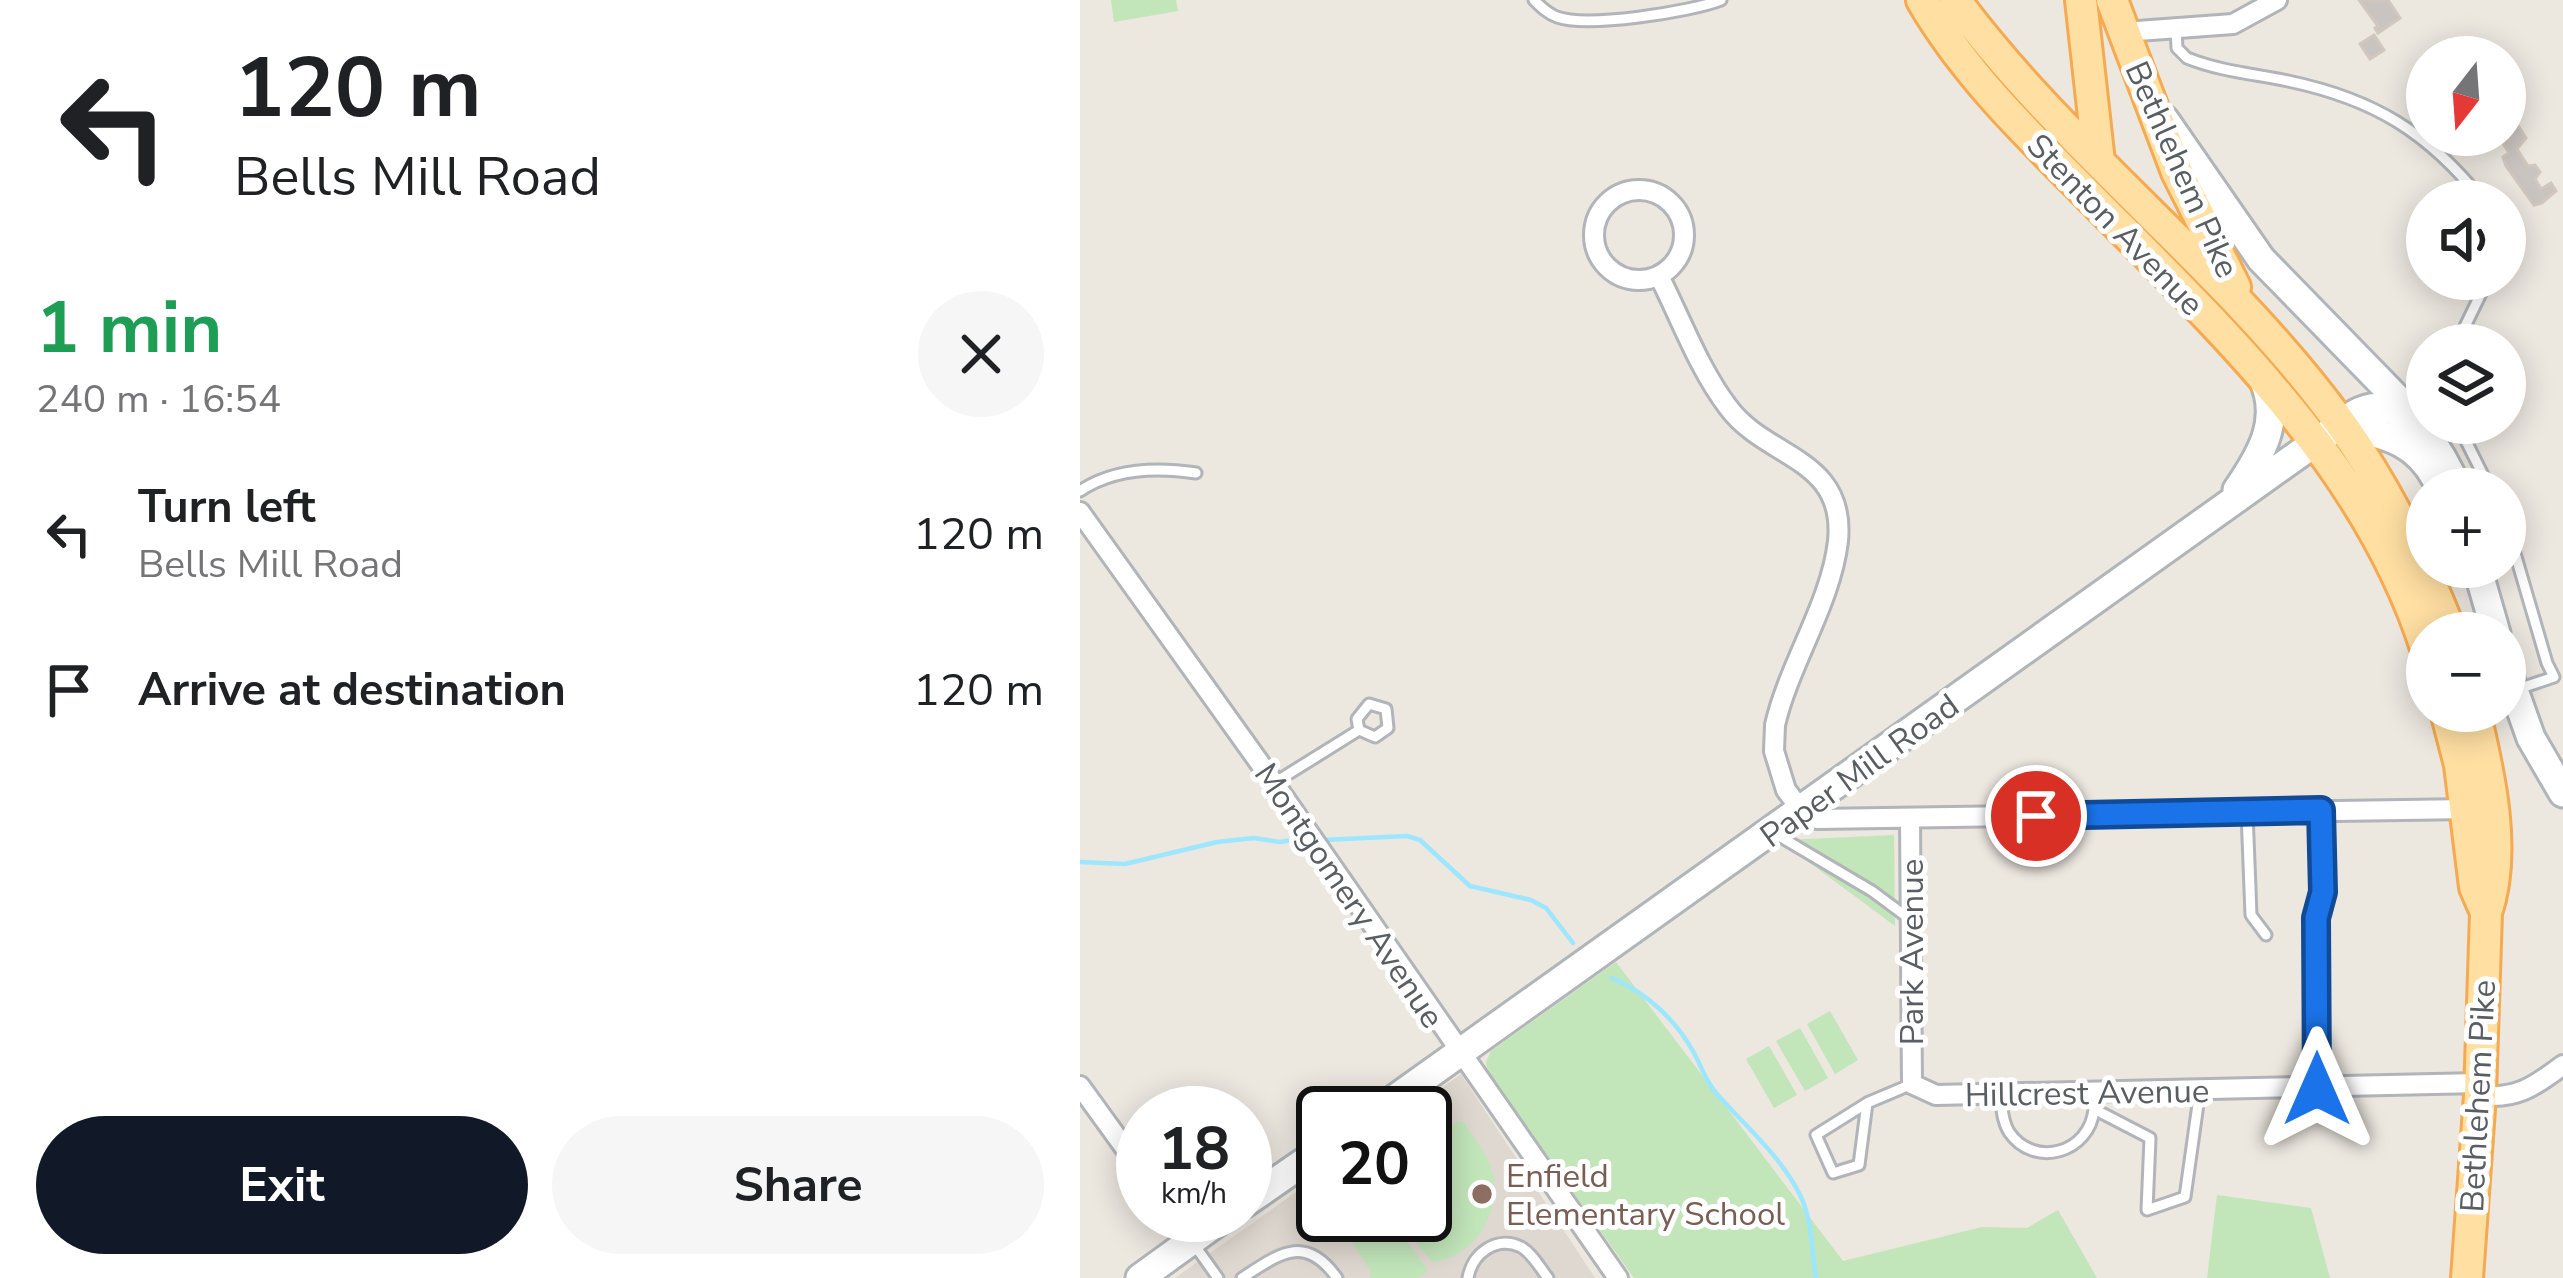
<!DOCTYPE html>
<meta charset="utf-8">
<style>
:root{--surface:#fff;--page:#f6f6f6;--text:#202124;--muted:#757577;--accent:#111827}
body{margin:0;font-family:"Nunito Sans",sans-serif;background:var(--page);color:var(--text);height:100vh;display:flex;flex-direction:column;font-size:45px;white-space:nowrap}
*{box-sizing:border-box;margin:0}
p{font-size:39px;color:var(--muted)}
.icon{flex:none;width:66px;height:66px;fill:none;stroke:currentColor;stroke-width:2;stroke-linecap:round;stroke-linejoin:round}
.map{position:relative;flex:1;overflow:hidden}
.side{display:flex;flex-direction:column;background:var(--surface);width:1080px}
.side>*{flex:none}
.banner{background:#fff;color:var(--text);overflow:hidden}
.needle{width:78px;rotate:197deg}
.tools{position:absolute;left:1326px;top:36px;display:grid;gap:24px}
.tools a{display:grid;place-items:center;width:120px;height:120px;border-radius:50%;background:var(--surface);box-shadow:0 6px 30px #0003;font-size:60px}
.speed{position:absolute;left:36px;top:1086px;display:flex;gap:24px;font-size:60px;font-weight:700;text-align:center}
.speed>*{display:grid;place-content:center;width:156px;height:156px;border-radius:50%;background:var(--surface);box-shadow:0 6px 30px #0003;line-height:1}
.speed small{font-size:30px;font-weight:400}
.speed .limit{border:6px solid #111;border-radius:18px;background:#fff;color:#111}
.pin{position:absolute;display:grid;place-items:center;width:102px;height:102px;color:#fff;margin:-51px;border:6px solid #fff;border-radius:50%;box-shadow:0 3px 12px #0007}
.me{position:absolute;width:132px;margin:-66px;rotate:0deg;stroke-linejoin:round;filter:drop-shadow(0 0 9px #0008)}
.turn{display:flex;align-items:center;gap:42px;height:252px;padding:0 36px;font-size:54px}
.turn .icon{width:156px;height:156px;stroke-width:2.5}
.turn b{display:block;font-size:84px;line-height:102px}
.round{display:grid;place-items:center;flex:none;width:126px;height:126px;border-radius:63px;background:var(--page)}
.headline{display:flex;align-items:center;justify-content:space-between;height:204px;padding:0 36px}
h1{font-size:72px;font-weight:700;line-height:90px;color:#1e9e55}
.action{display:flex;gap:24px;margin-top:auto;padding:24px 36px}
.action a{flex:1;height:138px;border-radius:72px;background:var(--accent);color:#fff;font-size:48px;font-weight:700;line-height:138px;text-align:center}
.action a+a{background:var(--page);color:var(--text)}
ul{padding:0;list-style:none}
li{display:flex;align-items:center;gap:36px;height:156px;padding:0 36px}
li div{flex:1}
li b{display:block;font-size:45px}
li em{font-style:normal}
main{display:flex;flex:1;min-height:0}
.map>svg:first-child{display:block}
</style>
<main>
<section class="side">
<div class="banner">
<div class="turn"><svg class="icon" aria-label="left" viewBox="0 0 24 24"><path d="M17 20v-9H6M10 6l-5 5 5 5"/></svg><div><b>120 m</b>Bells Mill Road</div></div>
</div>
<div class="headline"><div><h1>1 min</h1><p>240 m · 16:54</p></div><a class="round"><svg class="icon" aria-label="close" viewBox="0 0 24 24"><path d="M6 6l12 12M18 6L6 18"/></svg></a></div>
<ul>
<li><svg class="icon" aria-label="left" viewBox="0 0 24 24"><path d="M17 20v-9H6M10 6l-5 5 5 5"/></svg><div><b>Turn left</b><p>Bells Mill Road</p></div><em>120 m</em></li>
<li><svg class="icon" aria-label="arrive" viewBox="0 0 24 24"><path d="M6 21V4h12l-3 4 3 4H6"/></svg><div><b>Arrive at destination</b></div><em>120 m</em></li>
</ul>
<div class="action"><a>Exit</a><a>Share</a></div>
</section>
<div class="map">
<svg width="1483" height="1278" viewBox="0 0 1483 1278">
<rect width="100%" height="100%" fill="#ece7df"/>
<path fill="#ded8d0" d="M 381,1074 L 515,1278 L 95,1278 L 243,1173 L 243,1215 L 345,1215 L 345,1113 L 327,1113 Z"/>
<path fill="#c2e5ba" d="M 31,0 L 96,0 L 98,11 L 34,22 Z
M 814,835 L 815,926 L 703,843 L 706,840 Z
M 536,962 L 763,1261 L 902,1227 L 947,1228 L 978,1210 L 1017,1278 L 554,1278 L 408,1073 L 406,1062 L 411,1051 Z
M 750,1011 L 778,1060 L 755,1074 L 727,1024 Z
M 720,1028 L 748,1078 L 725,1091 L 696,1041 Z
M 689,1046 L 717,1095 L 694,1108 L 666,1059 Z
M 378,1122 L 384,1122 C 394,1138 407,1153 412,1171 C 423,1213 394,1257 352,1262 L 314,1215 L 345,1215 L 345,1137 Z
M 1137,1195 L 1231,1208 L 1250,1278 L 1127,1278 Z
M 264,1215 L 307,1215 L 348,1270 L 339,1278 L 290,1278 L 290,1270 L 264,1229 Z"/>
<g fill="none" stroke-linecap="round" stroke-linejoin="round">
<path stroke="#9de6ff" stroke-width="4.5" d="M 243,840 L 327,836 L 340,840 L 390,886 L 451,900 L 466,908 L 493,943
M 0,862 L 45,864 L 137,842 L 174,838 L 200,842 L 212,840
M 532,978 C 567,993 596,1020 614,1053 C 622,1067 625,1081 637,1094 C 665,1126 701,1156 720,1195 C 733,1221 731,1250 736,1278"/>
</g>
<path fill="#c9c4bf" stroke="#d1c7be" stroke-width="3" d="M 1279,0 L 1308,0 L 1320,18 L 1298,33 L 1295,28 L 1298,26 Z
M 1294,35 L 1304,50 L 1290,59 L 1280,44 Z
M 1432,116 L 1446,138 L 1437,149 L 1448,166 L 1455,165 L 1460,172 L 1455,179 L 1461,189 L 1471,183 L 1476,191 L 1462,203 L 1454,205 L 1426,166 L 1423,157 L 1429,153 L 1418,135 L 1425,135 L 1425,121 Z"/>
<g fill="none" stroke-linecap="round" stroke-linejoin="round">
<defs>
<path id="lane" d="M 454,0 C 461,7 468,14 477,17 C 507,28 610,12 641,0
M 1096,28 L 1097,48 L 1107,58 C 1139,71 1174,74 1208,81 C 1294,99 1348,132 1403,201
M 1376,345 L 1408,279
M 1377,423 L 1410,489
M 0,491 C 34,468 76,467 116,473
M 1425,519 L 1467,663 L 1474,677 L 1438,689
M 194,783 L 279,730 L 295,737 L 308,728 L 306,709 L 289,704 L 277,719 L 279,730
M 1167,812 L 1171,915 L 1186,935
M 694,833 L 792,891 L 831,920
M 1237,1089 L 1236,918 L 1243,892 L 1241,813
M 920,1094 C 922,1107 922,1121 929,1132 C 954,1169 1010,1153 1014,1109
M 787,1103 L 779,1165 L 753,1173 L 736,1135 L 787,1103 L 832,1084
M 1014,1109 L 1070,1138 L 1067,1210 L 1105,1197 L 1120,1090
M 113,1243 L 138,1278
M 162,1278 C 199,1254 225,1233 257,1278
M 388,1278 C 392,1254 416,1235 441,1247 C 452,1253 460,1268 468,1278"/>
<path id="street" d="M 1044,32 L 1153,24 L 1197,0
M514 235a45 45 0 1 1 90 0a45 45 0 1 1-90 0Z
M 579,276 C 601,319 619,369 648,407 C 686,459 766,457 758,541 C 751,603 709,664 695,725 L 694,751 L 706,790 L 722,811 L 737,819 L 1390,809
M 0,512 L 194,783 L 538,1278
M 830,819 L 832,1084 L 856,1095 L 1400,1083
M 0,1086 L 63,1173
M 1400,1095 C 1436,1100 1455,1086 1483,1065
M 93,1215 L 111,1240"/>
<path id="secondary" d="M 1084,119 L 1181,259 L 1337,419
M 1261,424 C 1302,435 1334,438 1356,479
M 1157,490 C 1181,455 1203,419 1182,377
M 1397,567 L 1416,633
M 1425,665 L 1451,738 L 1483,793
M 295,1113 L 1275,414 C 1323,386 1363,452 1377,489
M 165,1203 L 243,1149
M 60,1278 L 147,1215"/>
<path id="primary" d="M 842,0 C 883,71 943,130 1001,188 C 1136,325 1287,462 1347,651
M 875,0 C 989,154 1149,269 1261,424 C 1307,488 1342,560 1371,633
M 1001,0 L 1019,162
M 1032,0 L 1097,172 L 1155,287
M 1366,711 L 1380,765 L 1395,887 L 1405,910
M 1387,1278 L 1400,1095 L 1406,913 C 1427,852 1409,773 1394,711"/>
</defs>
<use href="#lane" stroke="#b1b4b8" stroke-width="15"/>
<use href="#street" stroke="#b1b4b8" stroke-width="24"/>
<use href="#secondary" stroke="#afb5b8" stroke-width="33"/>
<use href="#primary" stroke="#f5a950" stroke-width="36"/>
<use href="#lane" stroke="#fff" stroke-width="9"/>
<use href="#street" stroke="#fff" stroke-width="18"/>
<use href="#secondary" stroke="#fff" stroke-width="27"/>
<use href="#primary" stroke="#ffdfa2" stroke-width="30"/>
</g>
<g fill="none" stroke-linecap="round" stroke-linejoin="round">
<defs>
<path id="route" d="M 956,816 L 1241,810 L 1243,892 L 1236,918 L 1237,1089"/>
</defs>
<use href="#route" stroke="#114b97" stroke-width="30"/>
<use href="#route" stroke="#1a73e8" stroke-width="21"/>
</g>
<circle fill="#8d6e63" stroke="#fff" stroke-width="4.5" cx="402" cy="1194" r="12"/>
<g text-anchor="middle" stroke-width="10" stroke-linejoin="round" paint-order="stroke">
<g font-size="33" fill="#585e61" stroke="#fff">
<text transform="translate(1103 169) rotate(66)" y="12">Bethlehem Pike</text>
<text transform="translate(1036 224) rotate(46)" y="12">Stenton Avenue</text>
<text transform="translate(779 770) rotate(-36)" y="12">Paper Mill Road</text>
<text transform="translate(270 895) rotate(56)" y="12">Montgomery Avenue</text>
<text transform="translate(831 952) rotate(-90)" y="12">Park Avenue</text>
<text transform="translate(1007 1092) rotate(-1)" y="12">Hillcrest Avenue</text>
<text transform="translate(1397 1096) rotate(-87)" y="12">Bethlehem Pike</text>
</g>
<g font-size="33" fill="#785e54" stroke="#fff" text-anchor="start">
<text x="426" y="1187">Enfield<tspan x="426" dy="38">Elementary School</tspan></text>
</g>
</g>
</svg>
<div class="tools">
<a><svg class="needle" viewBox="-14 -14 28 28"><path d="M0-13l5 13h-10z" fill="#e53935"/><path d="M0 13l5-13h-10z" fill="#757577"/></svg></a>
<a><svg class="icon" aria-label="sound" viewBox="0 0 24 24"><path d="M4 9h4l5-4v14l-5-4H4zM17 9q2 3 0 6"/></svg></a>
<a><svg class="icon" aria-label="layers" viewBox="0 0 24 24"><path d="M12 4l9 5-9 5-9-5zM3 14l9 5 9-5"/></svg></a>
<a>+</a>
<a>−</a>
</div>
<div class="speed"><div>18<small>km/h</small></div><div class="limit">20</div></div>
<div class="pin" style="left:956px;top:816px;background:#d93025"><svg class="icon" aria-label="arrive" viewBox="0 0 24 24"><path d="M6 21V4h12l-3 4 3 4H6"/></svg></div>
<svg class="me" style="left:1237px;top:1089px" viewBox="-20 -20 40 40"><path d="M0-17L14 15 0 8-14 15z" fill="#1a73e8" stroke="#fff" stroke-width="4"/></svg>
</div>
</main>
